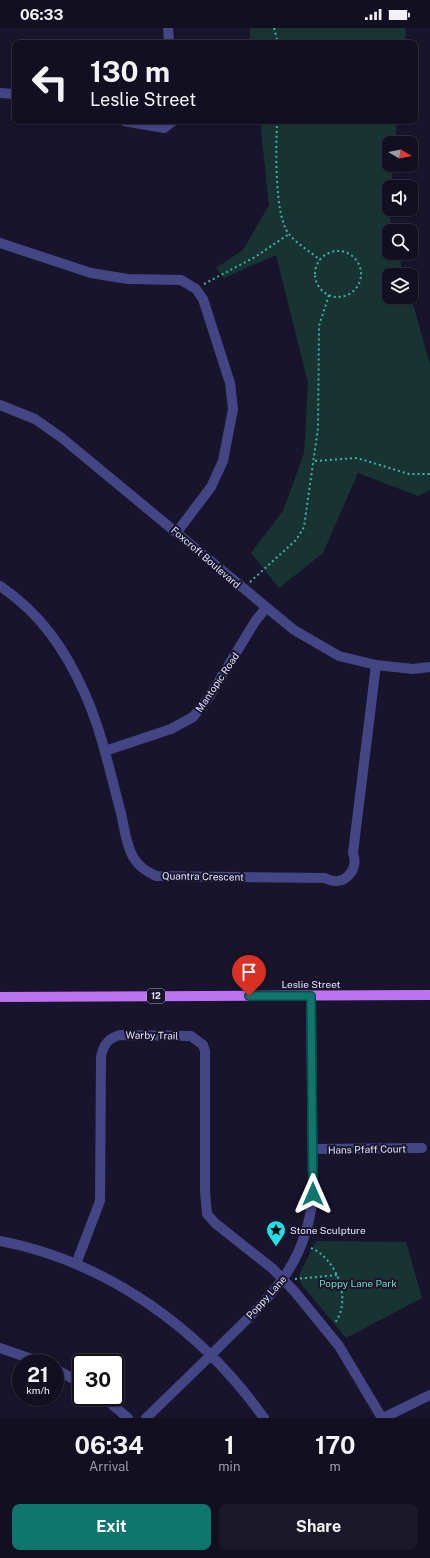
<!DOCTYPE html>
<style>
:root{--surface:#110f20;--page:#1a1829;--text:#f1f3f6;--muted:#9c9ca5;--line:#302f3e;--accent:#0f766e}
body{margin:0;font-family:"Public Sans",sans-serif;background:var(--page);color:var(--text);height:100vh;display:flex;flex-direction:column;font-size:15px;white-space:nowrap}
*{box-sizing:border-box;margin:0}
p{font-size:13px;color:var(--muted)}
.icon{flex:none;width:22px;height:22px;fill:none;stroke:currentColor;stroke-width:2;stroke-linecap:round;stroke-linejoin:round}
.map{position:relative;height:1390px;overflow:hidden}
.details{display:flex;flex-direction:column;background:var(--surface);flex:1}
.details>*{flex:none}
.hud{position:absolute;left:12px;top:12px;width:406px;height:84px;border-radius:8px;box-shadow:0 1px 3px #0004,0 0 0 1px var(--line);background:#110f20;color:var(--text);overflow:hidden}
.needle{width:26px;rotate:100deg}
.controls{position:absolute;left:382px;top:108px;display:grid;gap:8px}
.controls a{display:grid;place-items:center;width:36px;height:36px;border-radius:8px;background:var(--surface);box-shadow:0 1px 3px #0004,0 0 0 1px var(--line);font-size:20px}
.speed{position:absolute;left:12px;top:1326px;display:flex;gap:8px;font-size:20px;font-weight:700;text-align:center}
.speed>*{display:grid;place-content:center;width:52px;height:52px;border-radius:50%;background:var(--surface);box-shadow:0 1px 3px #0004,0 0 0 1px var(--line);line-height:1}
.speed small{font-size:10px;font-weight:400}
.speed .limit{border:2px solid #111;border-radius:6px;background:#fff;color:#111}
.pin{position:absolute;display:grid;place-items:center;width:34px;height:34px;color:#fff;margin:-41px -17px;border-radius:50% 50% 50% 0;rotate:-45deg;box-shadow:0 0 4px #0007}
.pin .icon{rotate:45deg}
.me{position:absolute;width:44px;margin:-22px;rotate:0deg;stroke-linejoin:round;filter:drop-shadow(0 0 3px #0008)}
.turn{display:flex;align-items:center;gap:14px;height:84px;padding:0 12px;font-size:18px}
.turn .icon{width:52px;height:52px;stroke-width:2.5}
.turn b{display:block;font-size:28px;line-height:34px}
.eta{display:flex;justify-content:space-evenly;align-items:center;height:68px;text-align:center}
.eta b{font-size:24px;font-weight:700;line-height:28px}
.action{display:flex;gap:8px;margin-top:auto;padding:8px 12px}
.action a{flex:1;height:46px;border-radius:8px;background:var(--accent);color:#fff;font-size:16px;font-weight:700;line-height:46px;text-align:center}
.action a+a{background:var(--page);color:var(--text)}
.status{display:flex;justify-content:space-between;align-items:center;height:28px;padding:0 20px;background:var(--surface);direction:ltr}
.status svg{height:11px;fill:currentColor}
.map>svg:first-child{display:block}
</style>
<div class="status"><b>06:33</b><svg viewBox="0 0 49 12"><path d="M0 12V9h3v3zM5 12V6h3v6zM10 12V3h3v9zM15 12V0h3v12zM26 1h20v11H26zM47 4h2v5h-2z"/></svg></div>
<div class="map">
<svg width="430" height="1390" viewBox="0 0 430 1390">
<rect width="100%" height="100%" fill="#17142b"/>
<path fill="#183432" d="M 250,0 L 406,0 L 405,15 L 250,15 Z
M 260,93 L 397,93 L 395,115 L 389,115 L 389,137 L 393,137 L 391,159 L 389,159 L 389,181 L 392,203 L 389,203 L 389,225 L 398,225 L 404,247 L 389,247 L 389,269 L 411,269 L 430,336 L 430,462 L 418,468 L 358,445 L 323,525 L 279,560 L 251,525 L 283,483 L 304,425 L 308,355 L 276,227 L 224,250 L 216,240 L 243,222 L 269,177 Z
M 316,1213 L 406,1214 L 422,1270 L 346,1310 L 301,1256 L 299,1247 Z"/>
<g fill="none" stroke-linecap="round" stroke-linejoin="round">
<path stroke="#3eb3a6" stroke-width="2" stroke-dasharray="2 3" stroke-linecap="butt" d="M 274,0 L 278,15
M 277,93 C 276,118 274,188 289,206 C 297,216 311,224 320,232
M315 246a23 23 0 1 1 46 0a23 23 0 1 1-46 0Z
M 204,256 L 255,229 L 289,206
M 315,433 L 357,430 L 409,446 L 430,446
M 250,554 L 296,512 L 304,499 L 318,400 L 319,298 L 329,267
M 311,1220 C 337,1231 353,1273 334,1296
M 295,1251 L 338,1247"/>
<path stroke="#444585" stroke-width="10" d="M 168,0 L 169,15
M 0,65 L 15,66
M 124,93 L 164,100 L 173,93
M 0,215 L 91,245 L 128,251 L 181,252 L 196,261 L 203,271 L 230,355 L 233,381 L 223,433 L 211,459 L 177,504
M 0,377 L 35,391 L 62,410 L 294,602 L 339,628 L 376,637 L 413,641 L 430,639
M 0,558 C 41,586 65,621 85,666 C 102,704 110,745 121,785 C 124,799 126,816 133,829 C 139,839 146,843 156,848 L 325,850 C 342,860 360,843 353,825 L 376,637
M 105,723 L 171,701 L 193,689 L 209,669 L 256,592 L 266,580
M 313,1121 L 422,1120
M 0,1213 C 108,1234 201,1301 264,1390
M 76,1236 L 100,1173 L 101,1029 C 103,1017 108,1010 120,1007 L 191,1008 L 203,1017 L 205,1023 L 205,1164 L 207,1186 L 215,1195 L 273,1241 L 295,1264 L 339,1318 L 382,1390
M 0,1320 L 43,1335
M 55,1341 L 81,1355
M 103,1369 L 128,1390
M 146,1390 C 173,1364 200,1338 227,1311 C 273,1266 307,1235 313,1166 L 311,968
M 383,1390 L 430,1367"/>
<path stroke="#bc72f1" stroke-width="10" d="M 0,969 L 430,967"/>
</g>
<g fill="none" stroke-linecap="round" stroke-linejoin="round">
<defs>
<path id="route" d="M 249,968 L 311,968 L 313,1166"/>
</defs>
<use href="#route" stroke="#0a4d48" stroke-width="10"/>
<use href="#route" stroke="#0f766e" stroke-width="7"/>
</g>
<defs>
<symbol id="sight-pin" viewBox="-11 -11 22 30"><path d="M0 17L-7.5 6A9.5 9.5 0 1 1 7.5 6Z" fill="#1fdfe9" stroke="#17142b"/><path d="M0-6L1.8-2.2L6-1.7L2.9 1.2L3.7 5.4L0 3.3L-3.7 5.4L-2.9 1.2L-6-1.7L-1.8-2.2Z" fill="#111"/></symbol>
</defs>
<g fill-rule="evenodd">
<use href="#sight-pin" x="265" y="1191" width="22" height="30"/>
</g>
<g text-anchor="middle" stroke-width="4" stroke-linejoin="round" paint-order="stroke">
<rect fill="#17142b" stroke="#a6a4bd" stroke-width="1" x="147" y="961" width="18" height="14" rx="3"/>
<g font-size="9" font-weight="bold" fill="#e3e1fc">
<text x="156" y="971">12</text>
</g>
<g font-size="10" fill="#e3e1fc" stroke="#17142b">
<text transform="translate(206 529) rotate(41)" y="4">Foxcroft Boulevard</text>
<text transform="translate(217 654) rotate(-56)" y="4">Mantopic Road</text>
<text transform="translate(203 848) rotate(1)" y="4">Quantra Crescent</text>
<text x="311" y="960">Leslie Street</text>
<text transform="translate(152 1007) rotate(1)" y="4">Warby Trail</text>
<text transform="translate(367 1121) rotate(-1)" y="4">Hans Pfaff Court</text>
<text transform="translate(266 1269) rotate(-48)" y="4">Poppy Lane</text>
</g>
<g font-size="10" fill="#e3e1fc" stroke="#17142b" text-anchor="start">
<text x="290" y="1206">Stone Sculpture</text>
</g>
<g font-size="10" fill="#72d7b9" stroke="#17142b">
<text x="358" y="1259">Poppy Lane Park</text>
</g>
</g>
</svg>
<div class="controls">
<a><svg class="needle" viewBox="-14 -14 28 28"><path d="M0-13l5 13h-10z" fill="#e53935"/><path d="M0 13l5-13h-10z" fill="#9c9ca5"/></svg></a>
<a><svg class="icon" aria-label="sound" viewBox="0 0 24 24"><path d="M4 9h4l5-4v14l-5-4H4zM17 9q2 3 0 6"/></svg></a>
<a><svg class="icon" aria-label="search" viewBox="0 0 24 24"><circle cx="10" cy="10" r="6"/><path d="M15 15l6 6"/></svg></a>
<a><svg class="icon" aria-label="layers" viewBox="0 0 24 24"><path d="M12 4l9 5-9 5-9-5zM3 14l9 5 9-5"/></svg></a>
</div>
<div class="speed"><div>21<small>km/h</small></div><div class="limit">30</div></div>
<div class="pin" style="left:249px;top:968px;background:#d93025"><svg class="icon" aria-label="arrive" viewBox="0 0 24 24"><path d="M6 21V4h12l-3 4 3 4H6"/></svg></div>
<svg class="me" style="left:313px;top:1166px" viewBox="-20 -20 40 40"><path d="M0-17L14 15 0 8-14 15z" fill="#0f766e" stroke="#fff" stroke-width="4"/></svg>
<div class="hud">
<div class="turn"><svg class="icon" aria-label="left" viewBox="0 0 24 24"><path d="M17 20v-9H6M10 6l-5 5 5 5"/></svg><div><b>130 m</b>Leslie Street</div></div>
</div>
</div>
<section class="details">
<div class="eta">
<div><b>06:34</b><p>Arrival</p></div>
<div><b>1</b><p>min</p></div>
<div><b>170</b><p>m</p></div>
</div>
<div class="action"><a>Exit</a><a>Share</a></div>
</section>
